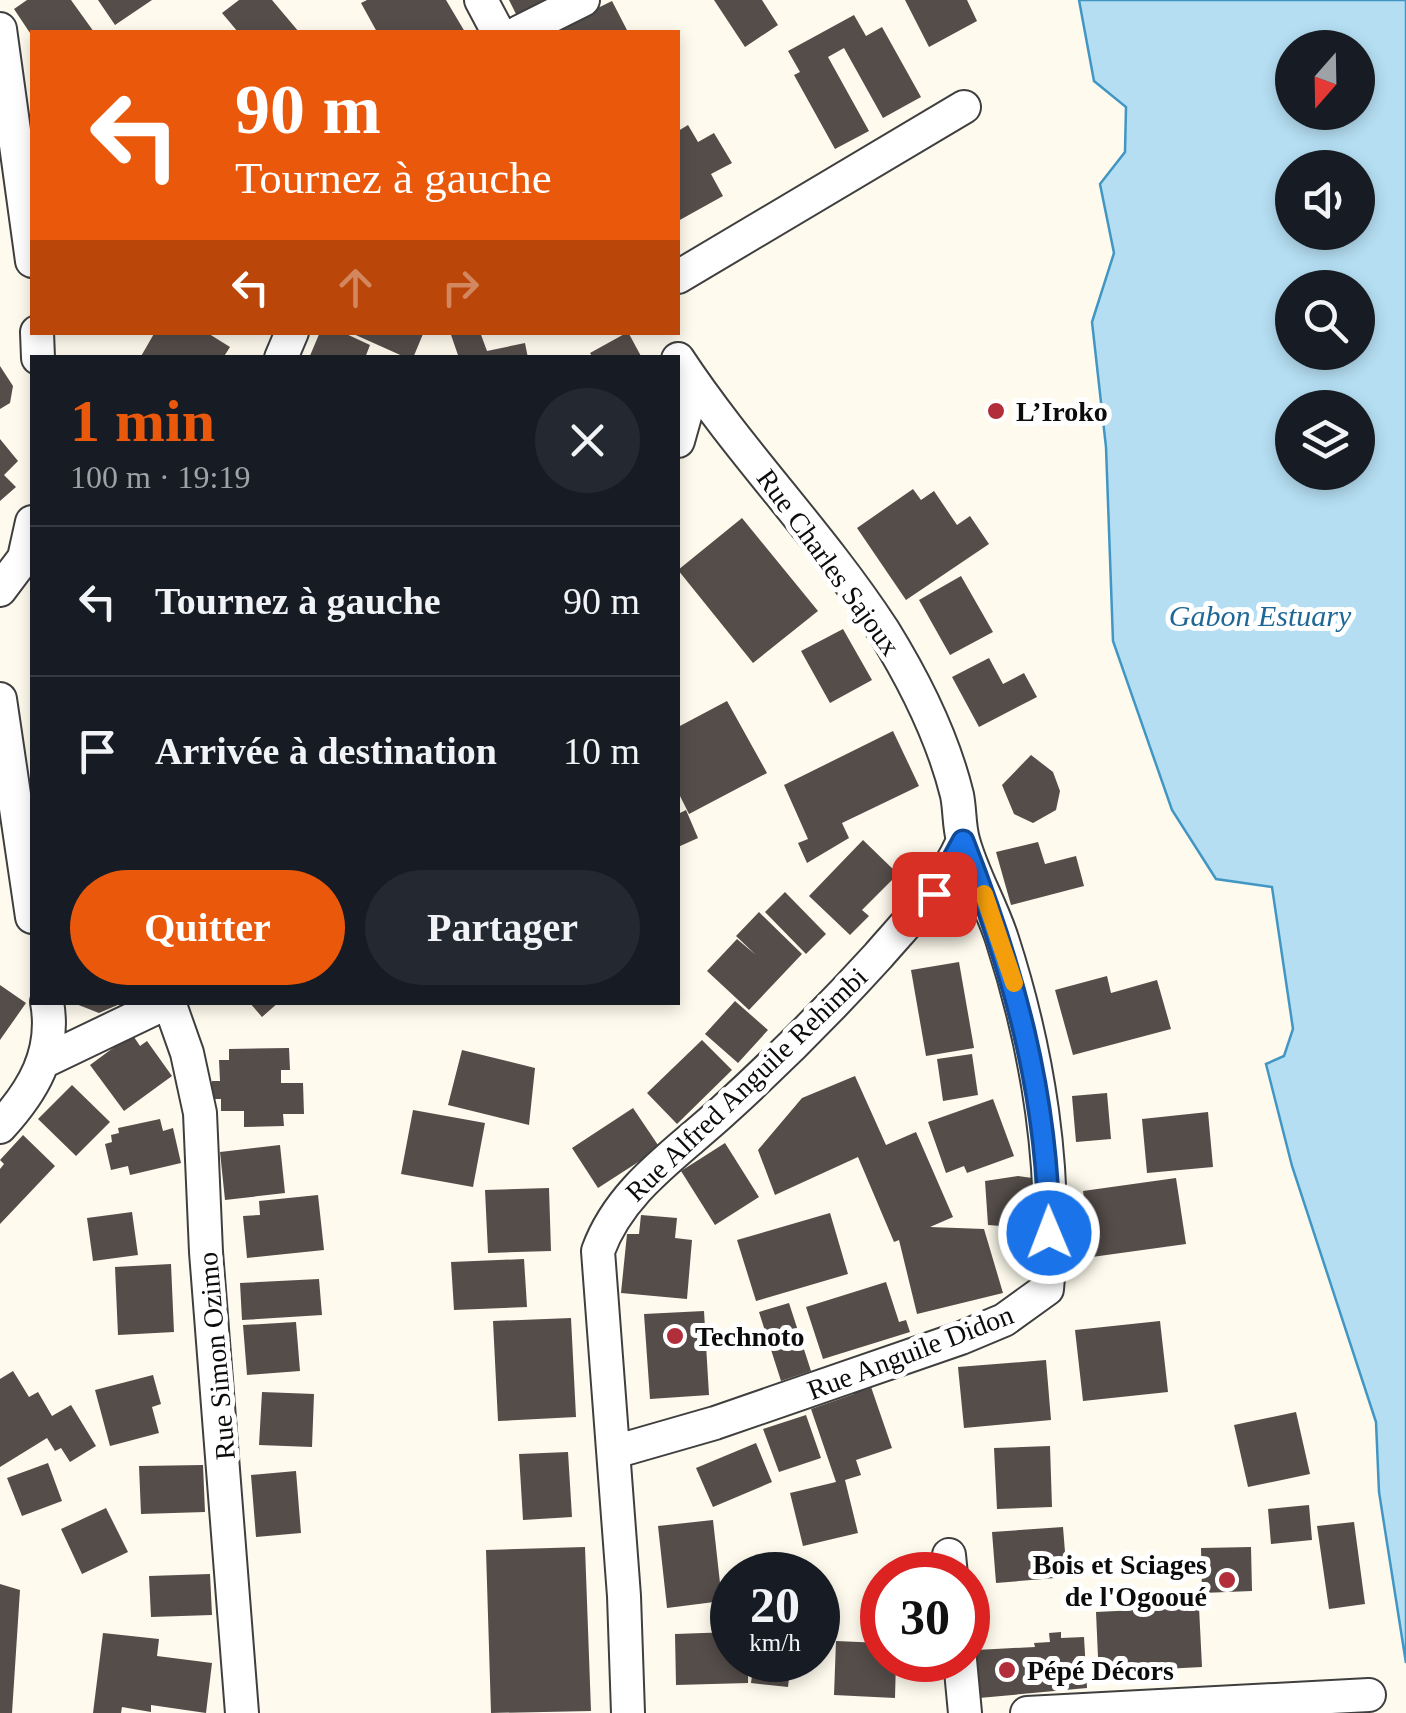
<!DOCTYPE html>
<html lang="fr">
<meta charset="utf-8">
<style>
:root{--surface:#171b24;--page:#242831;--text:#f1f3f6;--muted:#9ea1a6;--line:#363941;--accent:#ea580c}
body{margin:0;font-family:Georgia,serif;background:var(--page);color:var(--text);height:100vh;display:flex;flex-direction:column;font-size:38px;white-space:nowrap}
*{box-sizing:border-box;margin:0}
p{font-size:32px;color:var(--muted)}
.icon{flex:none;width:55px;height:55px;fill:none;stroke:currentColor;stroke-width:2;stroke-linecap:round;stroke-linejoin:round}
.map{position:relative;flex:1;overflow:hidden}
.drawer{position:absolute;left:30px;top:355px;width:650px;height:650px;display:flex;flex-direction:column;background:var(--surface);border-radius:0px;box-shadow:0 5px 15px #0003}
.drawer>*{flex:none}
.hud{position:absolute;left:30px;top:30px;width:650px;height:305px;border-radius:0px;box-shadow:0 5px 15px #0003;background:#ea580c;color:#fff;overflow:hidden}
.needle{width:65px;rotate:200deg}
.fabs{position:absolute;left:1275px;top:30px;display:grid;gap:20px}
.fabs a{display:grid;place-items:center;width:100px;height:100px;border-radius:50%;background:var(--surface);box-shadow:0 5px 15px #0003;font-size:50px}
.speed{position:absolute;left:710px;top:1552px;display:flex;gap:20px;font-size:50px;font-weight:700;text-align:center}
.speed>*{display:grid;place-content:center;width:130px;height:130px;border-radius:50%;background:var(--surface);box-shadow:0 5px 15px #0003;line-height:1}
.speed small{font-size:25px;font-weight:400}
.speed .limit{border:15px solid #d22;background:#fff;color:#111}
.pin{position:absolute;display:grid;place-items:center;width:85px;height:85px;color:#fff;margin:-42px;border-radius:20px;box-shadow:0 5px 15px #0006}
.me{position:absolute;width:110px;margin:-55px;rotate:359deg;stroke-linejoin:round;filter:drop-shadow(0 0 8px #0008)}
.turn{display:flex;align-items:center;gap:35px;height:210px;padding:0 40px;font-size:45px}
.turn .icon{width:130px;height:130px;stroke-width:2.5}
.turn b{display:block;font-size:70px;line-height:85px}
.lanes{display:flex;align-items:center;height:95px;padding:0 40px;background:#0003;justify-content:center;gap:50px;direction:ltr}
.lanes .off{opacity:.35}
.round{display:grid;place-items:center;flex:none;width:105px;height:105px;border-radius:52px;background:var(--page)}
.headline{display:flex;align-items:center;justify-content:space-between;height:170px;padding:0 40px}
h1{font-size:60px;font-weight:700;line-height:75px;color:var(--accent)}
.cta{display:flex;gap:20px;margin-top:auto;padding:20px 40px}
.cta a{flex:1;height:115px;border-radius:60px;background:var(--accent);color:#fff;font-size:40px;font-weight:700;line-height:115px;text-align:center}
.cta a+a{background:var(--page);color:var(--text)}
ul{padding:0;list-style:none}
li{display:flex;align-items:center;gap:30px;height:150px;padding:0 40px;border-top:2px solid var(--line)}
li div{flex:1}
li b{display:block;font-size:38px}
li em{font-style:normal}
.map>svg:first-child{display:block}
</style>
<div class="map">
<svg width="1406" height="1713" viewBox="0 0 1406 1713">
<rect width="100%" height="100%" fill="#fefaed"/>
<path fill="#b5def2" stroke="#4196c4" stroke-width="2.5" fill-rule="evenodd" d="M 1079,0 L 1406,0 L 1406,1663 L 1379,1492 L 1376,1422 L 1292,1166 L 1266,1064 L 1284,1056 L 1293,1029 L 1272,887 L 1216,879 L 1172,810 L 1113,641 L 1106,447 L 1092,322 L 1114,253 L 1100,184 L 1125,152 L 1126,107 L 1094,81 ZM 1292,48 L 1358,48 L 1358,112 L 1292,112 ZM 1292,168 L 1358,168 L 1358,232 L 1292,232 ZM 1292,288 L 1358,288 L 1358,352 L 1292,352 ZM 1292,408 L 1358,408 L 1358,472 L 1292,472 Z"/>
<path fill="#544d4a" d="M 27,0 L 71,0 L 94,32 L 32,32 L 32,36 L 14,9 Z
M 98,0 L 152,0 L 115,25 Z
M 239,0 L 272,0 L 299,32 L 238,32 L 222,13 Z
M 367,0 L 446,0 L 465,32 L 377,32 L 361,3 Z
M 509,0 L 549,0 L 517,16 Z
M 714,0 L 762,0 L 778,25 L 745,47 Z
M 905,0 L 967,0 L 977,21 L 929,47 Z
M 612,1 L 628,32 L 549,32 Z
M 854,15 L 866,36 L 882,27 L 921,97 L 883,118 L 844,48 L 828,57 L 869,131 L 835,149 L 794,75 L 800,72 L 788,51 Z
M 688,125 L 698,142 L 714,133 L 732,163 L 711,174 L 723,196 L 678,221 L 678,131 Z
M 155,332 L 206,332 L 230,347 L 223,358 L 140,358 Z
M 320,332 L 342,332 L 370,345 L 365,358 L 309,358 Z
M 349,332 L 418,332 L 423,334 L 413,358 L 407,358 Z
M 450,332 L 480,332 L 487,351 L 525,343 L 528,358 L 459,358 Z
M 628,332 L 642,358 L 593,358 L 590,353 Z
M 0,366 L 13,386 L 10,403 L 0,409 Z
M 0,439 L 18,461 L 4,475 L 16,487 L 0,501 Z
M 913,489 L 921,500 L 934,491 L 957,525 L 970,516 L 989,544 L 906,600 L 857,528 Z
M 742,518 L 818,611 L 753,663 L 678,570 Z
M 961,576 L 993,632 L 950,655 L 919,600 Z
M 843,629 L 872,680 L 830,703 L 801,651 Z
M 989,658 L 1003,684 L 1024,673 L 1037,697 L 979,727 L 952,677 Z
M 727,701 L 767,773 L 689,814 L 678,792 L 678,727 Z
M 893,731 L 919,786 L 842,823 L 849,838 L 807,863 L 798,843 L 808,839 L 784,785 Z
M 1031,755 L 1053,772 L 1060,791 L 1056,810 L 1033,823 L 1014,814 L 1002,785 Z
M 686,810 L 698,838 L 678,847 L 678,814 Z
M 863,840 L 898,874 L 862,910 L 869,916 L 850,935 L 809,896 Z
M 1038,842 L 1045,864 L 1076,856 L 1084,886 L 1011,905 L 996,852 Z
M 785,892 L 826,934 L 806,954 L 765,912 Z
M 759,912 L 802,954 L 749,1010 L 707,971 L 737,939 L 756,955 L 736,936 Z
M 959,962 L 974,1048 L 926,1056 L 911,970 Z
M 1107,976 L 1111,993 L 1157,980 L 1171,1029 L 1073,1055 L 1055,990 Z
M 0,985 L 26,1003 L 0,1040 Z
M 735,1001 L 768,1030 L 738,1063 L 705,1034 Z
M 71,1002 L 122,1002 L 122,1003 L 99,1013 Z
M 249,1002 L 279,1002 L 262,1017 Z
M 132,1034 L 140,1046 L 147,1041 L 172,1076 L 124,1111 L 90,1065 Z
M 702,1040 L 732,1070 L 677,1124 L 647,1093 Z
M 289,1048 L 290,1070 L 281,1070 L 281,1083 L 303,1083 L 304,1114 L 283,1114 L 284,1126 L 244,1127 L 244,1111 L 221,1111 L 221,1099 L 212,1099 L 212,1081 L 220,1081 L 219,1060 L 229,1060 L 229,1049 Z
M 462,1050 L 535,1068 L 529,1125 L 448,1105 Z
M 972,1054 L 978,1095 L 943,1101 L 937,1059 Z
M 855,1076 L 886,1145 L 916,1132 L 953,1217 L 930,1227 L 984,1229 L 1003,1293 L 917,1314 L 899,1240 L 894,1242 L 858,1157 L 775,1195 L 758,1150 L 802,1098 Z
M 72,1085 L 110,1122 L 76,1156 L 38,1119 Z
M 1107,1093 L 1111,1139 L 1076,1142 L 1072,1096 Z
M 993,1099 L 1014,1156 L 967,1173 L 964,1166 L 946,1173 L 928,1122 Z
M 633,1108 L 660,1148 L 598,1188 L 572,1148 Z
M 413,1110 L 485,1123 L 473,1187 L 401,1174 Z
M 1208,1112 L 1213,1167 L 1147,1173 L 1142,1119 Z
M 160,1119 L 163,1131 L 173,1128 L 181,1163 L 130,1175 L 128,1166 L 111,1170 L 105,1144 L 112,1142 L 111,1135 L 119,1133 L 118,1128 Z
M 23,1135 L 55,1166 L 0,1224 L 0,1169 L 4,1164 L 0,1160 Z
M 725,1143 L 759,1197 L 715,1225 L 681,1171 Z
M 280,1145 L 285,1193 L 225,1200 L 220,1152 Z
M 1018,1176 L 1032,1178 L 1030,1228 L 988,1225 L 985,1181 Z
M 1176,1178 L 1186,1244 L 1092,1257 L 1083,1191 Z
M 549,1188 L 551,1251 L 488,1253 L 485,1190 Z
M 318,1195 L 324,1250 L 247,1258 L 243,1216 L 260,1215 L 259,1201 Z
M 132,1212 L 138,1255 L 93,1261 L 87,1218 Z
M 830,1213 L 848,1274 L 756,1301 L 737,1240 Z
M 641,1215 L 677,1218 L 675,1238 L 692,1240 L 687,1299 L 621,1293 L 627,1234 L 639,1234 Z
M 524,1259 L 527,1307 L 454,1310 L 451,1262 Z
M 171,1264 L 174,1332 L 118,1335 L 115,1267 Z
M 319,1279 L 322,1315 L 242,1320 L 240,1283 Z
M 886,1282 L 899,1322 L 906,1320 L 910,1332 L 823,1359 L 806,1307 Z
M 789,1303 L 811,1371 L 781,1381 L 759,1312 Z
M 704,1311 L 709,1395 L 650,1399 L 644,1314 Z
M 571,1318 L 576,1417 L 498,1421 L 493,1321 Z
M 1160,1321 L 1168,1392 L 1083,1401 L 1075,1330 Z
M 296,1322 L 300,1371 L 247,1375 L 243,1325 Z
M 1046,1360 L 1051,1420 L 964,1428 L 958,1367 Z
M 13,1371 L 29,1397 L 38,1392 L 52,1416 L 71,1405 L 96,1446 L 70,1462 L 61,1448 L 55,1451 L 47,1438 L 0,1467 L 0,1379 Z
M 153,1375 L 161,1404 L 152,1407 L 159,1433 L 110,1446 L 95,1390 Z
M 870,1384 L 892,1448 L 856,1460 L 861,1475 L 845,1480 L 858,1533 L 803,1546 L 790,1493 L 836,1482 L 811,1409 L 854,1394 L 852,1389 Z
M 262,1392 L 314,1394 L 312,1447 L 259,1445 Z
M 1296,1412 L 1310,1474 L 1248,1487 L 1234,1425 Z
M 806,1415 L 821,1458 L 779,1472 L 763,1429 Z
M 756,1443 L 772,1482 L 713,1507 L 696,1468 Z
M 1050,1446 L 1052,1507 L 997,1509 L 994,1448 Z
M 568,1452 L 572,1517 L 523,1520 L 519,1454 Z
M 48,1463 L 62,1501 L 22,1516 L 7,1478 Z
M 203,1465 L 205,1512 L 141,1514 L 139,1466 Z
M 296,1471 L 301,1533 L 256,1537 L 251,1475 Z
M 1309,1505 L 1312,1540 L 1271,1544 L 1268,1509 Z
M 106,1508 L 128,1552 L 82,1574 L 61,1529 Z
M 713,1520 L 722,1601 L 667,1608 L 658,1526 Z
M 1354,1522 L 1365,1604 L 1329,1609 L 1317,1526 Z
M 1063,1527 L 1067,1577 L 996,1583 L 992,1532 Z
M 585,1547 L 591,1711 L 491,1713 L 486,1550 Z
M 1251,1547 L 1252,1591 L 1202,1593 L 1201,1548 Z
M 210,1574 L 212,1615 L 151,1617 L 149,1576 Z
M 0,1584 L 20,1590 L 12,1713 L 0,1713 Z
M 1199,1607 L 1202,1667 L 1145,1670 L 1145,1678 L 1099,1680 L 1096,1612 Z
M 732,1632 L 732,1660 L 748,1660 L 748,1683 L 676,1685 L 675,1634 Z
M 1061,1632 L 1061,1638 L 1084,1637 L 1087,1688 L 979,1698 L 976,1650 L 1035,1647 L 1034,1643 L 1050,1642 L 1049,1633 Z
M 103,1633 L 159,1639 L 157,1656 L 212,1663 L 206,1713 L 151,1705 L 151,1712 L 122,1707 L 121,1713 L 93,1713 Z
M 836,1641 L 882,1643 L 882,1660 L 896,1660 L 895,1698 L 834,1695 Z
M 754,1660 L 791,1660 L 788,1687 L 751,1683 Z"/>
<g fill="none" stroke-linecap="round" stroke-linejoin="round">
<defs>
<path id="minor" d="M 481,0 L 498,32
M 0,29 L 32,261
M 519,32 L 583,0
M 678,277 L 964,107
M 37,332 L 38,358
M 281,358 L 292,332
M 678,441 L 694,384
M 0,590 L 24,558 L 32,522
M 0,699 L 32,917
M 169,1002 L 187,1053 L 200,1113 L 206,1252 L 242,1713
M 45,1061 L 168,1002
M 0,1127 C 33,1091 56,1053 47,1002
M 614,1452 L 715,1423 L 961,1338 L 1004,1320 L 1047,1289 C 1058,1172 1038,1050 1002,939 C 991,905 972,874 963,840 C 959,826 960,810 957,795 C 943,738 914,680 883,630 C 821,535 740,453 678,359
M 949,1555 L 951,1575
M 960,1660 L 965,1713
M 628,1713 L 624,1596 L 598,1251 C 620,1190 675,1155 722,1112 C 777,1062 828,1011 878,956 C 911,918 942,887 963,841
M 1027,1713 L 1369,1695"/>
</defs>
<use href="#minor" stroke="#3f3f3f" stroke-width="36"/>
<use href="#minor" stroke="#fff" stroke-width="32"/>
</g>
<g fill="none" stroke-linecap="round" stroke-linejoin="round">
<defs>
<path id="route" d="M 934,894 L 963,841 C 1013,969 1048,1094 1049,1233"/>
</defs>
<use href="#route" stroke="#114b97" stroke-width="25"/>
<use href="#route" stroke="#1a73e8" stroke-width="18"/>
<path stroke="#f59e0b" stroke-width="18" d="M 984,894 L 1014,983"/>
</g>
<g fill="#b32e3b" stroke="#fff" stroke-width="4">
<circle cx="996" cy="411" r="10"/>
<circle cx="675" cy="1336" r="10"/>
<circle cx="1227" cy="1580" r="10"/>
<circle cx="1007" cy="1670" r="10"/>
</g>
<g text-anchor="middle" stroke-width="10" stroke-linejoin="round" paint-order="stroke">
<g font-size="28" font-weight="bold" fill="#0c0c0c" stroke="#fff" text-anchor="start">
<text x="1016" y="421">L’Iroko</text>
<text x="695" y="1346">Technoto</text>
<text x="1207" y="1574" text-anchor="end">Bois et Sciages<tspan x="1207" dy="32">de l'Ogooué</tspan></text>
<text x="1027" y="1680">Pépé Décors</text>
</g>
<g font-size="28" fill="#0c0c0c" stroke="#fff">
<text transform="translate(829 562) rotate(54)" y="10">Rue Charles Sajoux</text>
<text transform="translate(746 1084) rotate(-44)" y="10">Rue Alfred Anguile Rehimbi</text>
<text transform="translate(910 1352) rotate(-21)" y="10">Rue Anguile Didon</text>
<text transform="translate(216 1356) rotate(-95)" y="10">Rue Simon Ozimo</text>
</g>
<g font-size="30" font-style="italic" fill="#1e6796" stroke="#fff">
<text x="1260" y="626">Gabon Estuary</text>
</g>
</g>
</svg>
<div class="fabs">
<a><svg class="needle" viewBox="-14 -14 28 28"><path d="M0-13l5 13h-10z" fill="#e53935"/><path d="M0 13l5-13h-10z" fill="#9ea1a6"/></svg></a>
<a><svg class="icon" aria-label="sound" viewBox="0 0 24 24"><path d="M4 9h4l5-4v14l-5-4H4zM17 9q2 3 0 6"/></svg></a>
<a><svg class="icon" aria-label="search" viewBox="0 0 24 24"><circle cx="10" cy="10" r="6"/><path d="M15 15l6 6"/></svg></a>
<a><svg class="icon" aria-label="layers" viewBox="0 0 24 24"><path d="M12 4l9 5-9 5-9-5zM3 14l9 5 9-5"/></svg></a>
</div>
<div class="speed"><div>20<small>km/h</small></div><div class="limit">30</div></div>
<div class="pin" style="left:934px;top:894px;background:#d93025"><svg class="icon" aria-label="arrive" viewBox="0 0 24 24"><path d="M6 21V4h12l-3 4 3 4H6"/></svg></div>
<svg class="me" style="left:1049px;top:1233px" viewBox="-20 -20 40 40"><circle r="17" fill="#1a73e8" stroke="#fff" stroke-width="3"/><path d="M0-11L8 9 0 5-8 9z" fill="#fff"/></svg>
<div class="hud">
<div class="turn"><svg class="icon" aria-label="left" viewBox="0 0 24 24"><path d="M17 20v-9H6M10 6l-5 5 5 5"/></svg><div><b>90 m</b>Tournez à gauche</div></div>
<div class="lanes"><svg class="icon" aria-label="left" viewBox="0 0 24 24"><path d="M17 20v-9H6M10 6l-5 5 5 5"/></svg><svg class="icon off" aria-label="ahead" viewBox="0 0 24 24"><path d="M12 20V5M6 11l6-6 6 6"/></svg><svg class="icon off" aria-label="right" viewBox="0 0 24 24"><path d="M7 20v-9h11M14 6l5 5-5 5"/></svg></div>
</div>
<section class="drawer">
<div class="headline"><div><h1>1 min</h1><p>100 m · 19:19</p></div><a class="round"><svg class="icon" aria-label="close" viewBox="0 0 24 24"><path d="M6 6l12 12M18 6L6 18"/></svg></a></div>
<ul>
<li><svg class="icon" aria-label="left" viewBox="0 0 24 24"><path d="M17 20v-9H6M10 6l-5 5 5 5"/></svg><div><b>Tournez à gauche</b></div><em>90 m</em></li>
<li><svg class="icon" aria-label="arrive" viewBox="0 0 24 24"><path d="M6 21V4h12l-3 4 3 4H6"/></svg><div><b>Arrivée à destination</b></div><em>10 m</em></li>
</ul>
<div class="cta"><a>Quitter</a><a>Partager</a></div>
</section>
</div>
